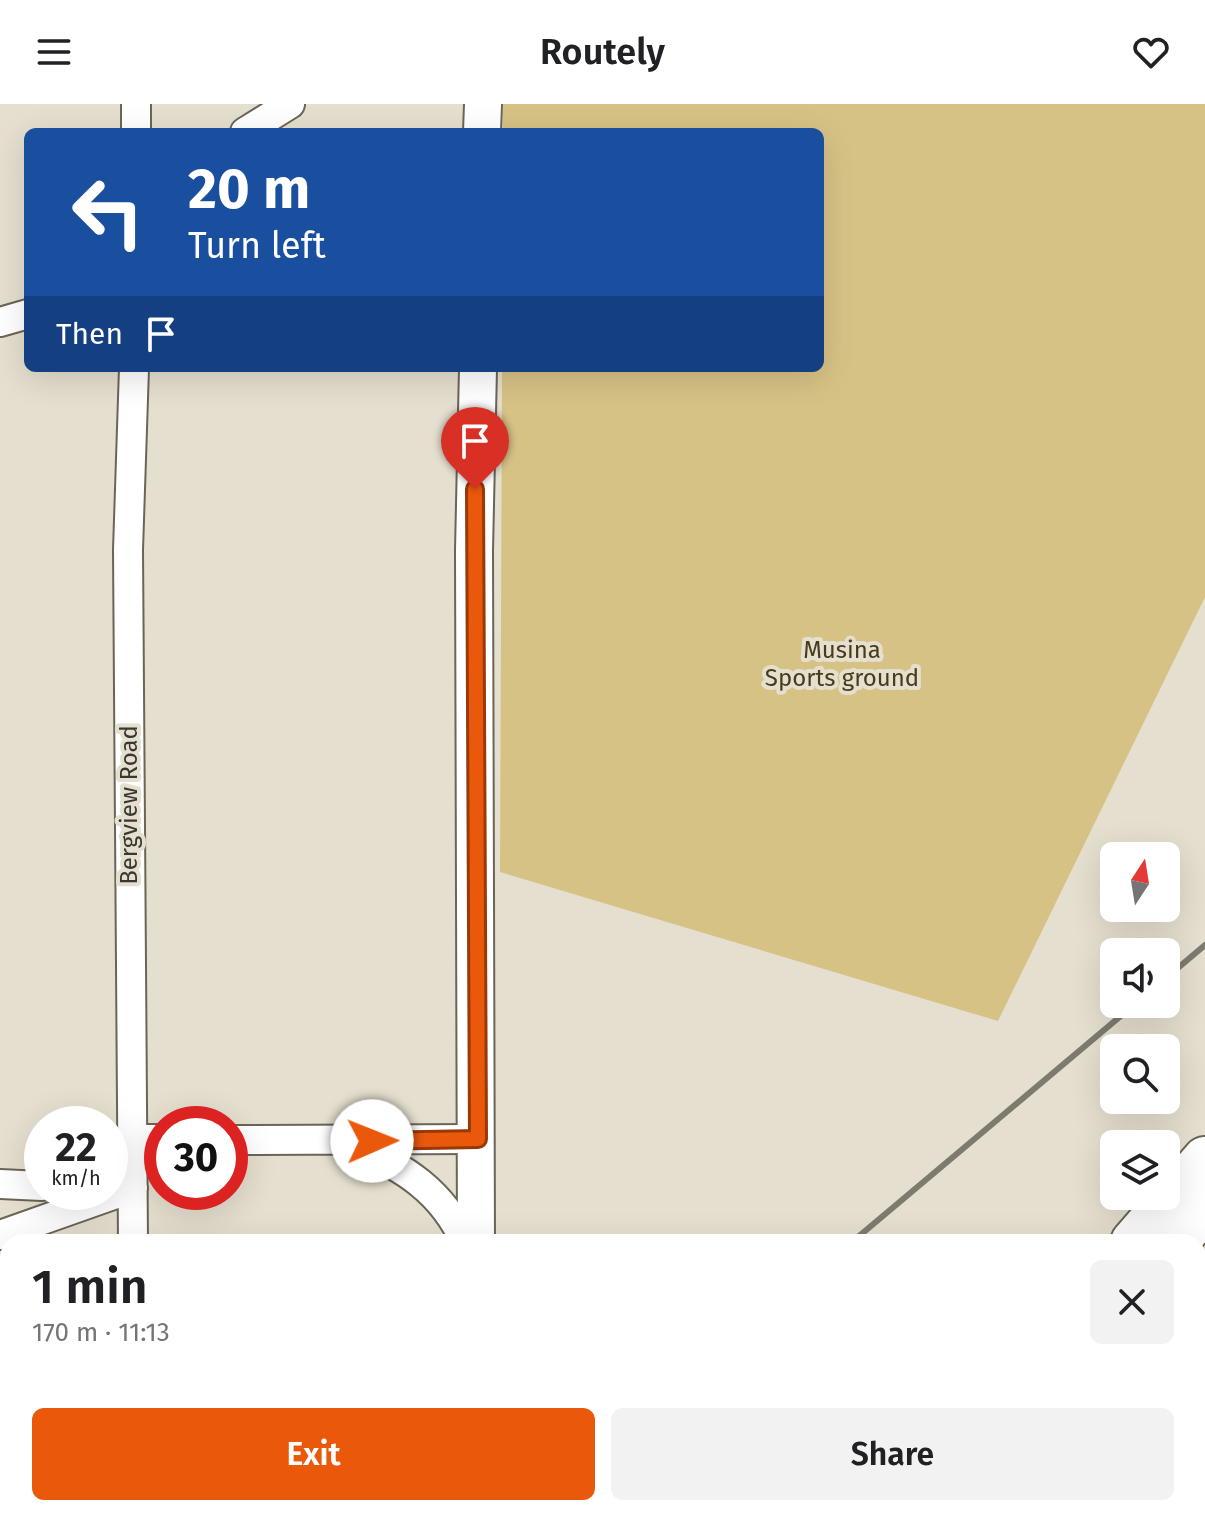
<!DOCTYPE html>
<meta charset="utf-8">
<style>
:root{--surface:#fff;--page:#f2f2f2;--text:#202124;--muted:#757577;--accent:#ea580c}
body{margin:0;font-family:"Fira Sans",sans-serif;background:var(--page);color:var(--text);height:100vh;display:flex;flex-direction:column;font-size:30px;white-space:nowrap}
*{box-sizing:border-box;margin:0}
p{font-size:26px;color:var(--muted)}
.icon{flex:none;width:44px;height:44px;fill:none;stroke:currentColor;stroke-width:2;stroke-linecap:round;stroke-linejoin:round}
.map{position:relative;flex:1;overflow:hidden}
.drawer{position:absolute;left:0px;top:1130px;width:1206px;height:282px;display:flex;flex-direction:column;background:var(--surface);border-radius:24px 24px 0 0;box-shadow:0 8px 32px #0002}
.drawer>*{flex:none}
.hud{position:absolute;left:24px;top:24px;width:800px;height:244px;border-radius:12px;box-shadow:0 8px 32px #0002;background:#1a4fa0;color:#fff;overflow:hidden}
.needle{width:52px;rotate:12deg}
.buttons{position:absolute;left:1100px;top:738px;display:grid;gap:16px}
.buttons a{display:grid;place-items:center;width:80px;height:80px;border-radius:12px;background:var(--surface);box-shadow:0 8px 32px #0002;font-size:40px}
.speed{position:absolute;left:24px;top:1002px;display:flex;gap:16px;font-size:40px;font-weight:700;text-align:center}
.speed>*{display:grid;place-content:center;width:104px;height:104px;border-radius:50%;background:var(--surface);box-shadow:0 8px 32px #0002;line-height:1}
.speed small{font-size:20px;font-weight:400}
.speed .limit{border:12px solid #d22;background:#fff;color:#111}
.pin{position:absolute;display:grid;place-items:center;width:68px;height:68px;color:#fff;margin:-82px -34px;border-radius:50% 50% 50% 0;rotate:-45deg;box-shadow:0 0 8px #0007}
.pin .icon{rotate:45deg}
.me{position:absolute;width:88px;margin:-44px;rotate:89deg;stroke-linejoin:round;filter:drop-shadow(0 0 6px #0008)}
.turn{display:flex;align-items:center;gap:28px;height:168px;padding:0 32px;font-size:36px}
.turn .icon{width:104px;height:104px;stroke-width:2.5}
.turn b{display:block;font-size:56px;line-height:68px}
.then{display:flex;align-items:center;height:76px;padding:0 32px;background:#0003;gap:16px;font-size:30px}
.round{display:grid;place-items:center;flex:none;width:84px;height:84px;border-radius:12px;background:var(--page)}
.headline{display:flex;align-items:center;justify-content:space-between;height:136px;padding:0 32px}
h1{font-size:48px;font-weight:600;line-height:60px}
.primary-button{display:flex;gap:16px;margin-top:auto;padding:16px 32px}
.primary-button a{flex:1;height:92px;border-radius:12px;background:var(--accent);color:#fff;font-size:32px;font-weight:600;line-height:92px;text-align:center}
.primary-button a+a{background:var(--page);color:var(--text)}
header{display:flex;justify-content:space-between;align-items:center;height:104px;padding:0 32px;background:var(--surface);font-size:36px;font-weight:600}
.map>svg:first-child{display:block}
</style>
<header><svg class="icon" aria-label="menu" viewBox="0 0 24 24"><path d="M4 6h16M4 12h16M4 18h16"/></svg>Routely<svg class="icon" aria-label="heart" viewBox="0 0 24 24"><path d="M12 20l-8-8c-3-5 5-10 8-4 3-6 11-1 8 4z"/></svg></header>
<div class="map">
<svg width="1205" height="1411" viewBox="0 0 1205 1411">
<rect width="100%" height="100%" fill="#e5dfcf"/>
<path fill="#d7c286" d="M 503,0 L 1205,0 L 1205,493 L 998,917 L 500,768 L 502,264 L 820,264 L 820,28 L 503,28 Z"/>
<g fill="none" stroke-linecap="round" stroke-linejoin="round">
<defs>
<path id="service" d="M 835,1411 L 839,1404"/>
<path id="minor" d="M 136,0 L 136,28
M 245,28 L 290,0
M 0,218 L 28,210
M 132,1035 L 162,1035
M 230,1036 L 478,1035
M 355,1042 C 404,1063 443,1088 465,1138
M 0,1080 L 42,1082
M 0,1131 L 133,1084
M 133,1138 L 128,446 L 134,264
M 1198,1248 L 1205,1254
M 1198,1376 L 1205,1364
M 133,1411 L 133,1404
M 1176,1411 L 1181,1404"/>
<path id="tertiary" d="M 482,28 L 483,0
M 476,1138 L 474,446 L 478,264
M 463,1411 L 463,1404"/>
<path id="primary" d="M 1133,1138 L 1205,1055
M 1176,1138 L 1205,1105
M 933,1411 L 937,1404
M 971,1411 L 976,1404"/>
</defs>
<use href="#service" stroke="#6a6557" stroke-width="18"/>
<use href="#minor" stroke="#6a6557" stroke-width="32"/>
<use href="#tertiary" stroke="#6a6557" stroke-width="40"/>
<use href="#primary" stroke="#6a6557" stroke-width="48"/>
<use href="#service" stroke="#fff" stroke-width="14"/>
<use href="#minor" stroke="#fff" stroke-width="28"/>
<use href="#tertiary" stroke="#fff" stroke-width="36"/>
<use href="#primary" stroke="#fff" stroke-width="44"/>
<path stroke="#7d7a6f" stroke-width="6" d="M 1166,874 L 1205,841
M 852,1138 L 1135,900
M 528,1411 L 536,1404"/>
</g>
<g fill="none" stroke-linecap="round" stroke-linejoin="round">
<defs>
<path id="route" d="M 372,1037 L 478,1035 L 475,385"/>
</defs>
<use href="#route" stroke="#983908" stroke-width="20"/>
<use href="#route" stroke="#ea580c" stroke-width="14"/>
</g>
<g text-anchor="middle" stroke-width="8" stroke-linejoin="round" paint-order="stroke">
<g font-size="24" fill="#473b19" stroke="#e5dfcf">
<text x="842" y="554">Musina<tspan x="842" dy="28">Sports ground</tspan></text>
</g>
<g font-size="24" fill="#393730" stroke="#e5dfcf">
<text transform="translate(129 701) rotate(-90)" y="8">Bergview Road</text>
</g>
</g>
</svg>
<div class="buttons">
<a><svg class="needle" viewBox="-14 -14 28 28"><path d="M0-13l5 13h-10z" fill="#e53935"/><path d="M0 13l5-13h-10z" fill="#757577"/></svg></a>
<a><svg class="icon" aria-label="sound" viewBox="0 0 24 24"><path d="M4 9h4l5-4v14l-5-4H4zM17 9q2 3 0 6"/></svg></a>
<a><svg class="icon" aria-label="search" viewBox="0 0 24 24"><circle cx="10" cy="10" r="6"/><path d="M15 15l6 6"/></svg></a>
<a><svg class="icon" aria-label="layers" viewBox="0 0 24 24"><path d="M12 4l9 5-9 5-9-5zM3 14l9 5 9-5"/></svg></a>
</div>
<div class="speed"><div>22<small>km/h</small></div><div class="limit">30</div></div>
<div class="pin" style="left:475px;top:385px;background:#d93025"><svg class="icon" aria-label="arrive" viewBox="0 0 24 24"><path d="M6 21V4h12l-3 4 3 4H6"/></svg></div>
<svg class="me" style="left:372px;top:1037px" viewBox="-20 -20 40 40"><circle r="19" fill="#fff"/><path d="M0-13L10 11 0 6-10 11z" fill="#ea580c"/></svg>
<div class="hud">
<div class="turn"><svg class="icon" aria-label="left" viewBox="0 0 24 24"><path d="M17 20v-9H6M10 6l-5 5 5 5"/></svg><div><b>20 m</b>Turn left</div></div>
<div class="then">Then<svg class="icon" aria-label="arrive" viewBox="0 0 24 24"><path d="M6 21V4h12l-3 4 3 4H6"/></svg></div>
</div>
<section class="drawer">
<div class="headline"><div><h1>1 min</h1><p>170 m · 11:13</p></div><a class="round"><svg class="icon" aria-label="close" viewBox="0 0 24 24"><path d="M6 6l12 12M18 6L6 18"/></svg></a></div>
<div class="primary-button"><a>Exit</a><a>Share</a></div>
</section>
</div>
